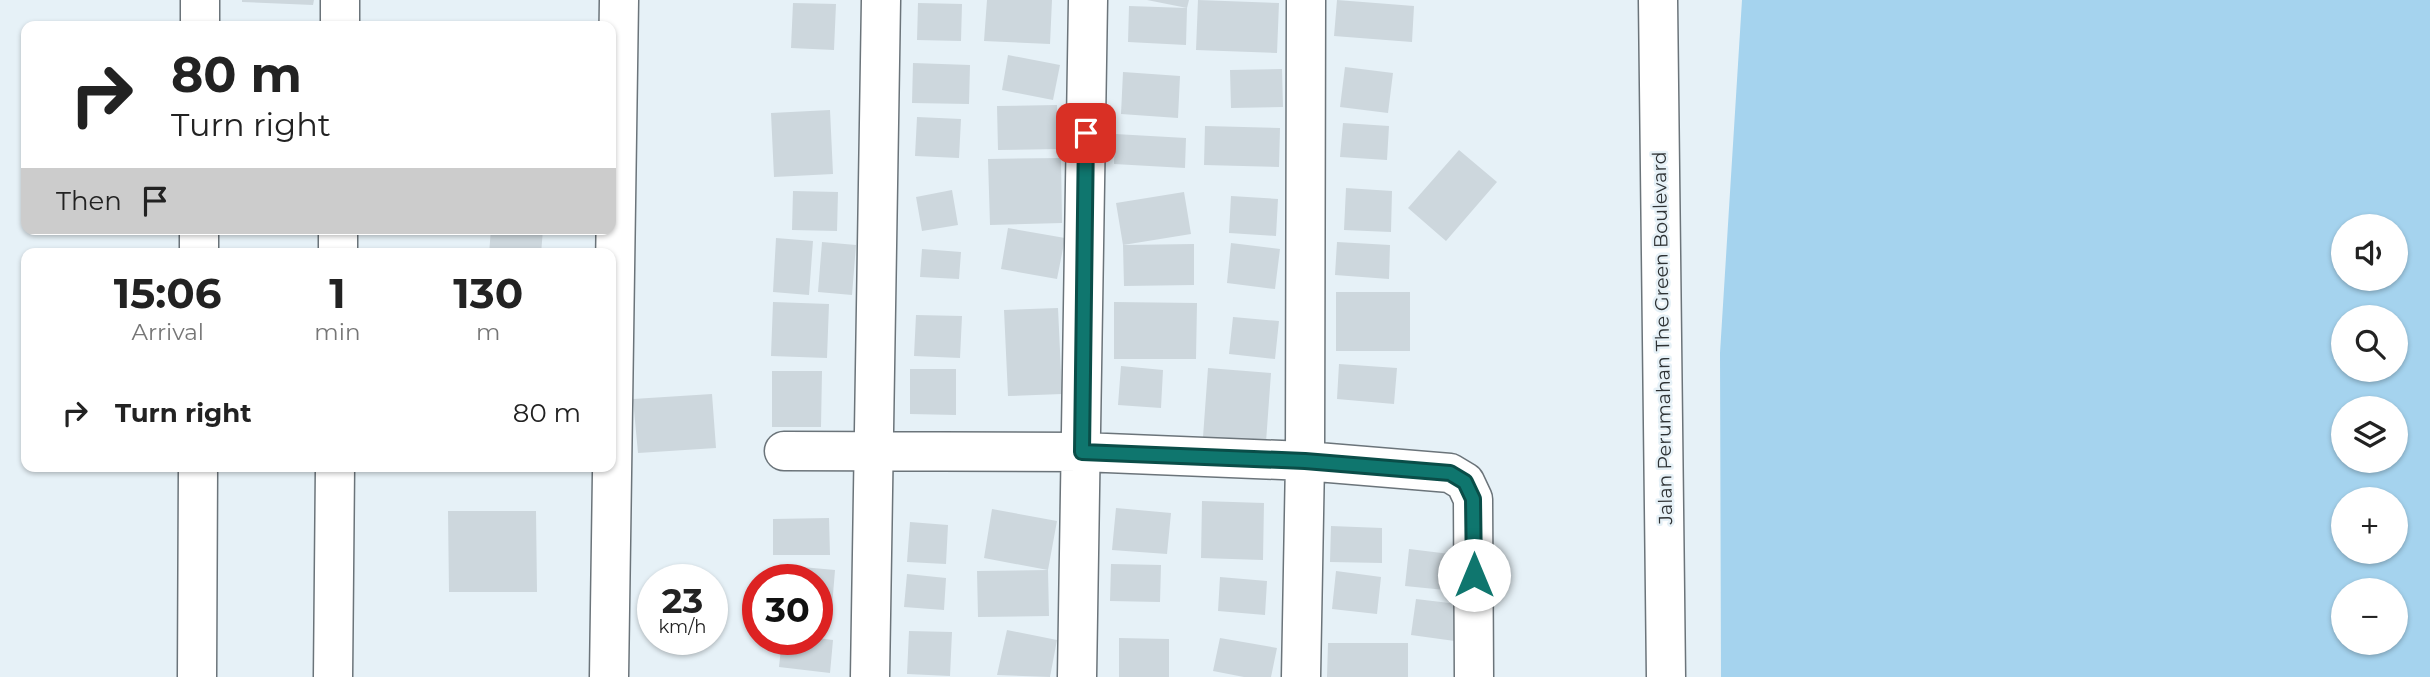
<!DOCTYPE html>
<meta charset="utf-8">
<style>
:root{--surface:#fff;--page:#f2f2f2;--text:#222;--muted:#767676}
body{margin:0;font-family:Montserrat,sans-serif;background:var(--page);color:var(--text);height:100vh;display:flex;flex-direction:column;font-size:26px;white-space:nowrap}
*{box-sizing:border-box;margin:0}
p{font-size:23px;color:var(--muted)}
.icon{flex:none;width:38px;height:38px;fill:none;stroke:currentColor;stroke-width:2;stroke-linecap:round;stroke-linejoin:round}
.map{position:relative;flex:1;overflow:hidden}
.panel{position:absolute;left:21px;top:248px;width:595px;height:224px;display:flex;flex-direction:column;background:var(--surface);border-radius:14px;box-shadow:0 2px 5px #0004}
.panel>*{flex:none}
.hud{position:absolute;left:21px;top:21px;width:595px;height:214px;border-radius:14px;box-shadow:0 2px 5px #0004;background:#fff;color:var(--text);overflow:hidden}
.fabs{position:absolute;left:2331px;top:214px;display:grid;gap:14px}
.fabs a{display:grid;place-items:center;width:77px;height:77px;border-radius:50%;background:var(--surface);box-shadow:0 2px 5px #0004;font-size:35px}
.speed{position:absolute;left:637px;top:564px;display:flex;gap:14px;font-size:35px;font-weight:700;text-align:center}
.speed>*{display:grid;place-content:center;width:91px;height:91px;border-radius:50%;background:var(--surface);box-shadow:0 2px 5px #0004;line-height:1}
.speed small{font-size:18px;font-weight:400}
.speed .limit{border:10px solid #d22;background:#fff;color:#111}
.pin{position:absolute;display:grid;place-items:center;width:60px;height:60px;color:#fff;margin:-30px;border-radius:14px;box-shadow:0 4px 10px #0006}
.me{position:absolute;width:77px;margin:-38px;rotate:0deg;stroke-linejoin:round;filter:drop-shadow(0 0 5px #0008)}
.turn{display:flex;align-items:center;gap:24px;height:147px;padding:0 35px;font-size:32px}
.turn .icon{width:91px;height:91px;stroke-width:2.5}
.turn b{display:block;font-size:49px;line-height:60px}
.then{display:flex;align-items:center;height:66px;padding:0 35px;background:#0003;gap:14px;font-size:26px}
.eta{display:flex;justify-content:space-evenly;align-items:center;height:119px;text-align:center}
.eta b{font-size:42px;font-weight:700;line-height:49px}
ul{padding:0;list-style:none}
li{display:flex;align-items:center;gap:21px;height:91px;padding:0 35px}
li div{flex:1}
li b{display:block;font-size:26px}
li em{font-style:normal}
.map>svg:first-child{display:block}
</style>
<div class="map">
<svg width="2430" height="677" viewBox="0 0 2430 677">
<rect width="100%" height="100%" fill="#e6f1f7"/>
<path fill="#a5d3ee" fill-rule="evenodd" d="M 1742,0 L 2430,0 L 2430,677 L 1721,677 L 1720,353 ZM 2343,226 L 2396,226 L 2396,278 L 2343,278 ZM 2343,317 L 2396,317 L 2396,369 L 2343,369 ZM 2343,408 L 2396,408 L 2396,460 L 2343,460 ZM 2343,499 L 2396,499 L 2396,551 L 2343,551 ZM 2343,590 L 2396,590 L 2396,642 L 2343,642 Z"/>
<path fill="#cdd7dd" d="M 242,0 L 314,0 L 313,5 L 242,2 Z
M 987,0 L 1052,0 L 1050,44 L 984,41 Z
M 1147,0 L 1189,0 L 1187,8 Z
M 1198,0 L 1279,3 L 1277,53 L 1196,50 Z
M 1337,0 L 1414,6 L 1412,42 L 1334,36 Z
M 793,3 L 836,4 L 834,50 L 791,48 Z
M 918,3 L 962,4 L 961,41 L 917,40 Z
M 1129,6 L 1187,8 L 1186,45 L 1128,42 Z
M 1008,55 L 1060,65 L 1053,100 L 1002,90 Z
M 913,63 L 970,65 L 969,104 L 912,103 Z
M 1345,67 L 1393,73 L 1388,113 L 1340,107 Z
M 1282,69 L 1283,107 L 1231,108 L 1230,70 Z
M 1123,72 L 1180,76 L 1178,118 L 1121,114 Z
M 1057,105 L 1058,149 L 998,150 L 997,106 Z
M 830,110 L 833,174 L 774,177 L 771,113 Z
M 917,117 L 961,119 L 959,158 L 915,156 Z
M 1343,123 L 1389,126 L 1387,160 L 1340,157 Z
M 1205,126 L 1280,128 L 1279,167 L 1204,165 Z
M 1115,134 L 1186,138 L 1185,168 L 1114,164 Z
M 1459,150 L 1497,182 L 1446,241 L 1408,208 Z
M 1061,158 L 1062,223 L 990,225 L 988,159 Z
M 1346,188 L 1392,191 L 1391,232 L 1344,230 Z
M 952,190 L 958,225 L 922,231 L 916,197 Z
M 793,191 L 838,192 L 837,231 L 792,230 Z
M 1184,192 L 1191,234 L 1123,245 L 1116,203 Z
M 1231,196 L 1278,199 L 1276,236 L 1229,233 Z
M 1008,228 L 1065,238 L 1057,279 L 1001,269 Z
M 491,229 L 543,229 L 541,254 L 489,254 Z
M 776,238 L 813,241 L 809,295 L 773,292 Z
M 822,242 L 856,245 L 852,295 L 818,292 Z
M 1337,242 L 1390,245 L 1389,279 L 1335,275 Z
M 1231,243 L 1280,249 L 1275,289 L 1227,283 Z
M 1194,244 L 1194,285 L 1124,286 L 1123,245 Z
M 922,249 L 961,252 L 959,279 L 920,277 Z
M 1336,292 L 1410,292 L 1410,351 L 1336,351 Z
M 773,302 L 829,304 L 827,358 L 771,356 Z
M 1114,302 L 1197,303 L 1196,359 L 1114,359 Z
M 1058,308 L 1062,394 L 1008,396 L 1004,310 Z
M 916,315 L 962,316 L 960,358 L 914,356 Z
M 1233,317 L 1279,321 L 1275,359 L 1229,354 Z
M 1339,364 L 1397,368 L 1394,404 L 1337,399 Z
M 1121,366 L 1163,370 L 1161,408 L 1118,405 Z
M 1208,368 L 1271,373 L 1266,442 L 1203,437 Z
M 910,369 L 956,369 L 956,415 L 910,414 Z
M 772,371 L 822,371 L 821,427 L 772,427 Z
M 712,394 L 716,448 L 638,453 L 633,399 Z
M 1202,501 L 1264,503 L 1263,560 L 1201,558 Z
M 1116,508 L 1171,513 L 1167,554 L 1112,550 Z
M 992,509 L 1057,521 L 1048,570 L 984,558 Z
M 448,511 L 536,511 L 537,592 L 449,592 Z
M 829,518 L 830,555 L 773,555 L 773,519 Z
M 910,522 L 948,525 L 946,564 L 907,562 Z
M 1331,526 L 1382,528 L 1382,563 L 1330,562 Z
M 1409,549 L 1458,555 L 1455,591 L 1405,586 Z
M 1111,564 L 1161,565 L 1160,602 L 1110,601 Z
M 791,566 L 835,570 L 832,607 L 817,606 L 817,579 L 791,579 Z
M 1048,570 L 1049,616 L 978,617 L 977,571 Z
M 1336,571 L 1381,577 L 1377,614 L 1332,609 Z
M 907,574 L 946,578 L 944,610 L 904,607 Z
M 1220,577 L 1267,581 L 1265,615 L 1218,611 Z
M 1416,599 L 1466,605 L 1462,642 L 1411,635 Z
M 1007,630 L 1057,640 L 1050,677 L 997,675 Z
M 909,631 L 952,632 L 950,676 L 907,674 Z
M 817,638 L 833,640 L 830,673 L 779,667 L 782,639 Z
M 1119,638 L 1169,639 L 1169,677 L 1119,677 Z
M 1220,638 L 1277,648 L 1271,677 L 1244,677 L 1213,671 Z
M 1328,643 L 1408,643 L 1408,677 L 1327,677 Z"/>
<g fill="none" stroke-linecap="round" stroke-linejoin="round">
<defs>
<path id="minor" d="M 1658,0 L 1666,677
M 200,26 L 200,0
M 340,26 L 340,0
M 199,254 L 199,229
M 338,254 L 338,229
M 784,451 L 1082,452 L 1305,461 L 1450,473 L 1465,482 L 1473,499 L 1474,677
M 197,677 L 198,467
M 333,677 L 335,467
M 609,677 L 619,0
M 870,677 L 881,0
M 1077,677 L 1088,0
M 1301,677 L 1305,461 L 1306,0"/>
</defs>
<use href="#minor" stroke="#6b747a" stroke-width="41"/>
<use href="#minor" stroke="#fff" stroke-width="38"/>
</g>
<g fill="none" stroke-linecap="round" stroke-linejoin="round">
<defs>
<path id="route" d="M 1086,133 L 1082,452 L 1305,461 L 1450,473 L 1465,482 L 1473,499 L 1474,575"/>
</defs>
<use href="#route" stroke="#0a4d48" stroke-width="18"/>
<use href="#route" stroke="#0f766e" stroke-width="12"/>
</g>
<g text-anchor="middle" stroke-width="5" stroke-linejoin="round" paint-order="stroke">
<g font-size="19" fill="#2e3234" stroke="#e6f1f7">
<text transform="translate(1662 338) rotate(-91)" y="7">Jalan Perumahan The Green Boulevard</text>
</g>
</g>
</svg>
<div class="fabs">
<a><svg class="icon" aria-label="sound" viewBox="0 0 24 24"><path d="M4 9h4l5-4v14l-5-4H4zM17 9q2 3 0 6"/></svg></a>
<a><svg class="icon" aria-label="search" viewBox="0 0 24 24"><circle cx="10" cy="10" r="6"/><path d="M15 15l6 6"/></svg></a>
<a><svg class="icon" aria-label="layers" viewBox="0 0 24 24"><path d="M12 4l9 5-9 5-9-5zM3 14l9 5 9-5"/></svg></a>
<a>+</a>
<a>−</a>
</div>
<div class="speed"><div>23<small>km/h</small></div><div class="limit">30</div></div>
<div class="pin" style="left:1086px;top:133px;background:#d93025"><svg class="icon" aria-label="arrive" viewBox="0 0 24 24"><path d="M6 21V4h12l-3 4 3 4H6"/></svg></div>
<svg class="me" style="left:1474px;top:575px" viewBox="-20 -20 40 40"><circle r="19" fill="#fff"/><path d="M0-13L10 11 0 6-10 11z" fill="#0f766e"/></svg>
<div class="hud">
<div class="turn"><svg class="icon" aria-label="right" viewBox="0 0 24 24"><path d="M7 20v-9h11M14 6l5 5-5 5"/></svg><div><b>80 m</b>Turn right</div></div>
<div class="then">Then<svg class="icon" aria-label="arrive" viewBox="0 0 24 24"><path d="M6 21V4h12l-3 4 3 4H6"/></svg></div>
</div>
<section class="panel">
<div class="eta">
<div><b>15:06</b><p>Arrival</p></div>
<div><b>1</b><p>min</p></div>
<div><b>130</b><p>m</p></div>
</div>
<ul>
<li><svg class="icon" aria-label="right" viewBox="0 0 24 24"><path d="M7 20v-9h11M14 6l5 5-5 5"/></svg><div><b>Turn right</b></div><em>80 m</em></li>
</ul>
</section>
</div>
